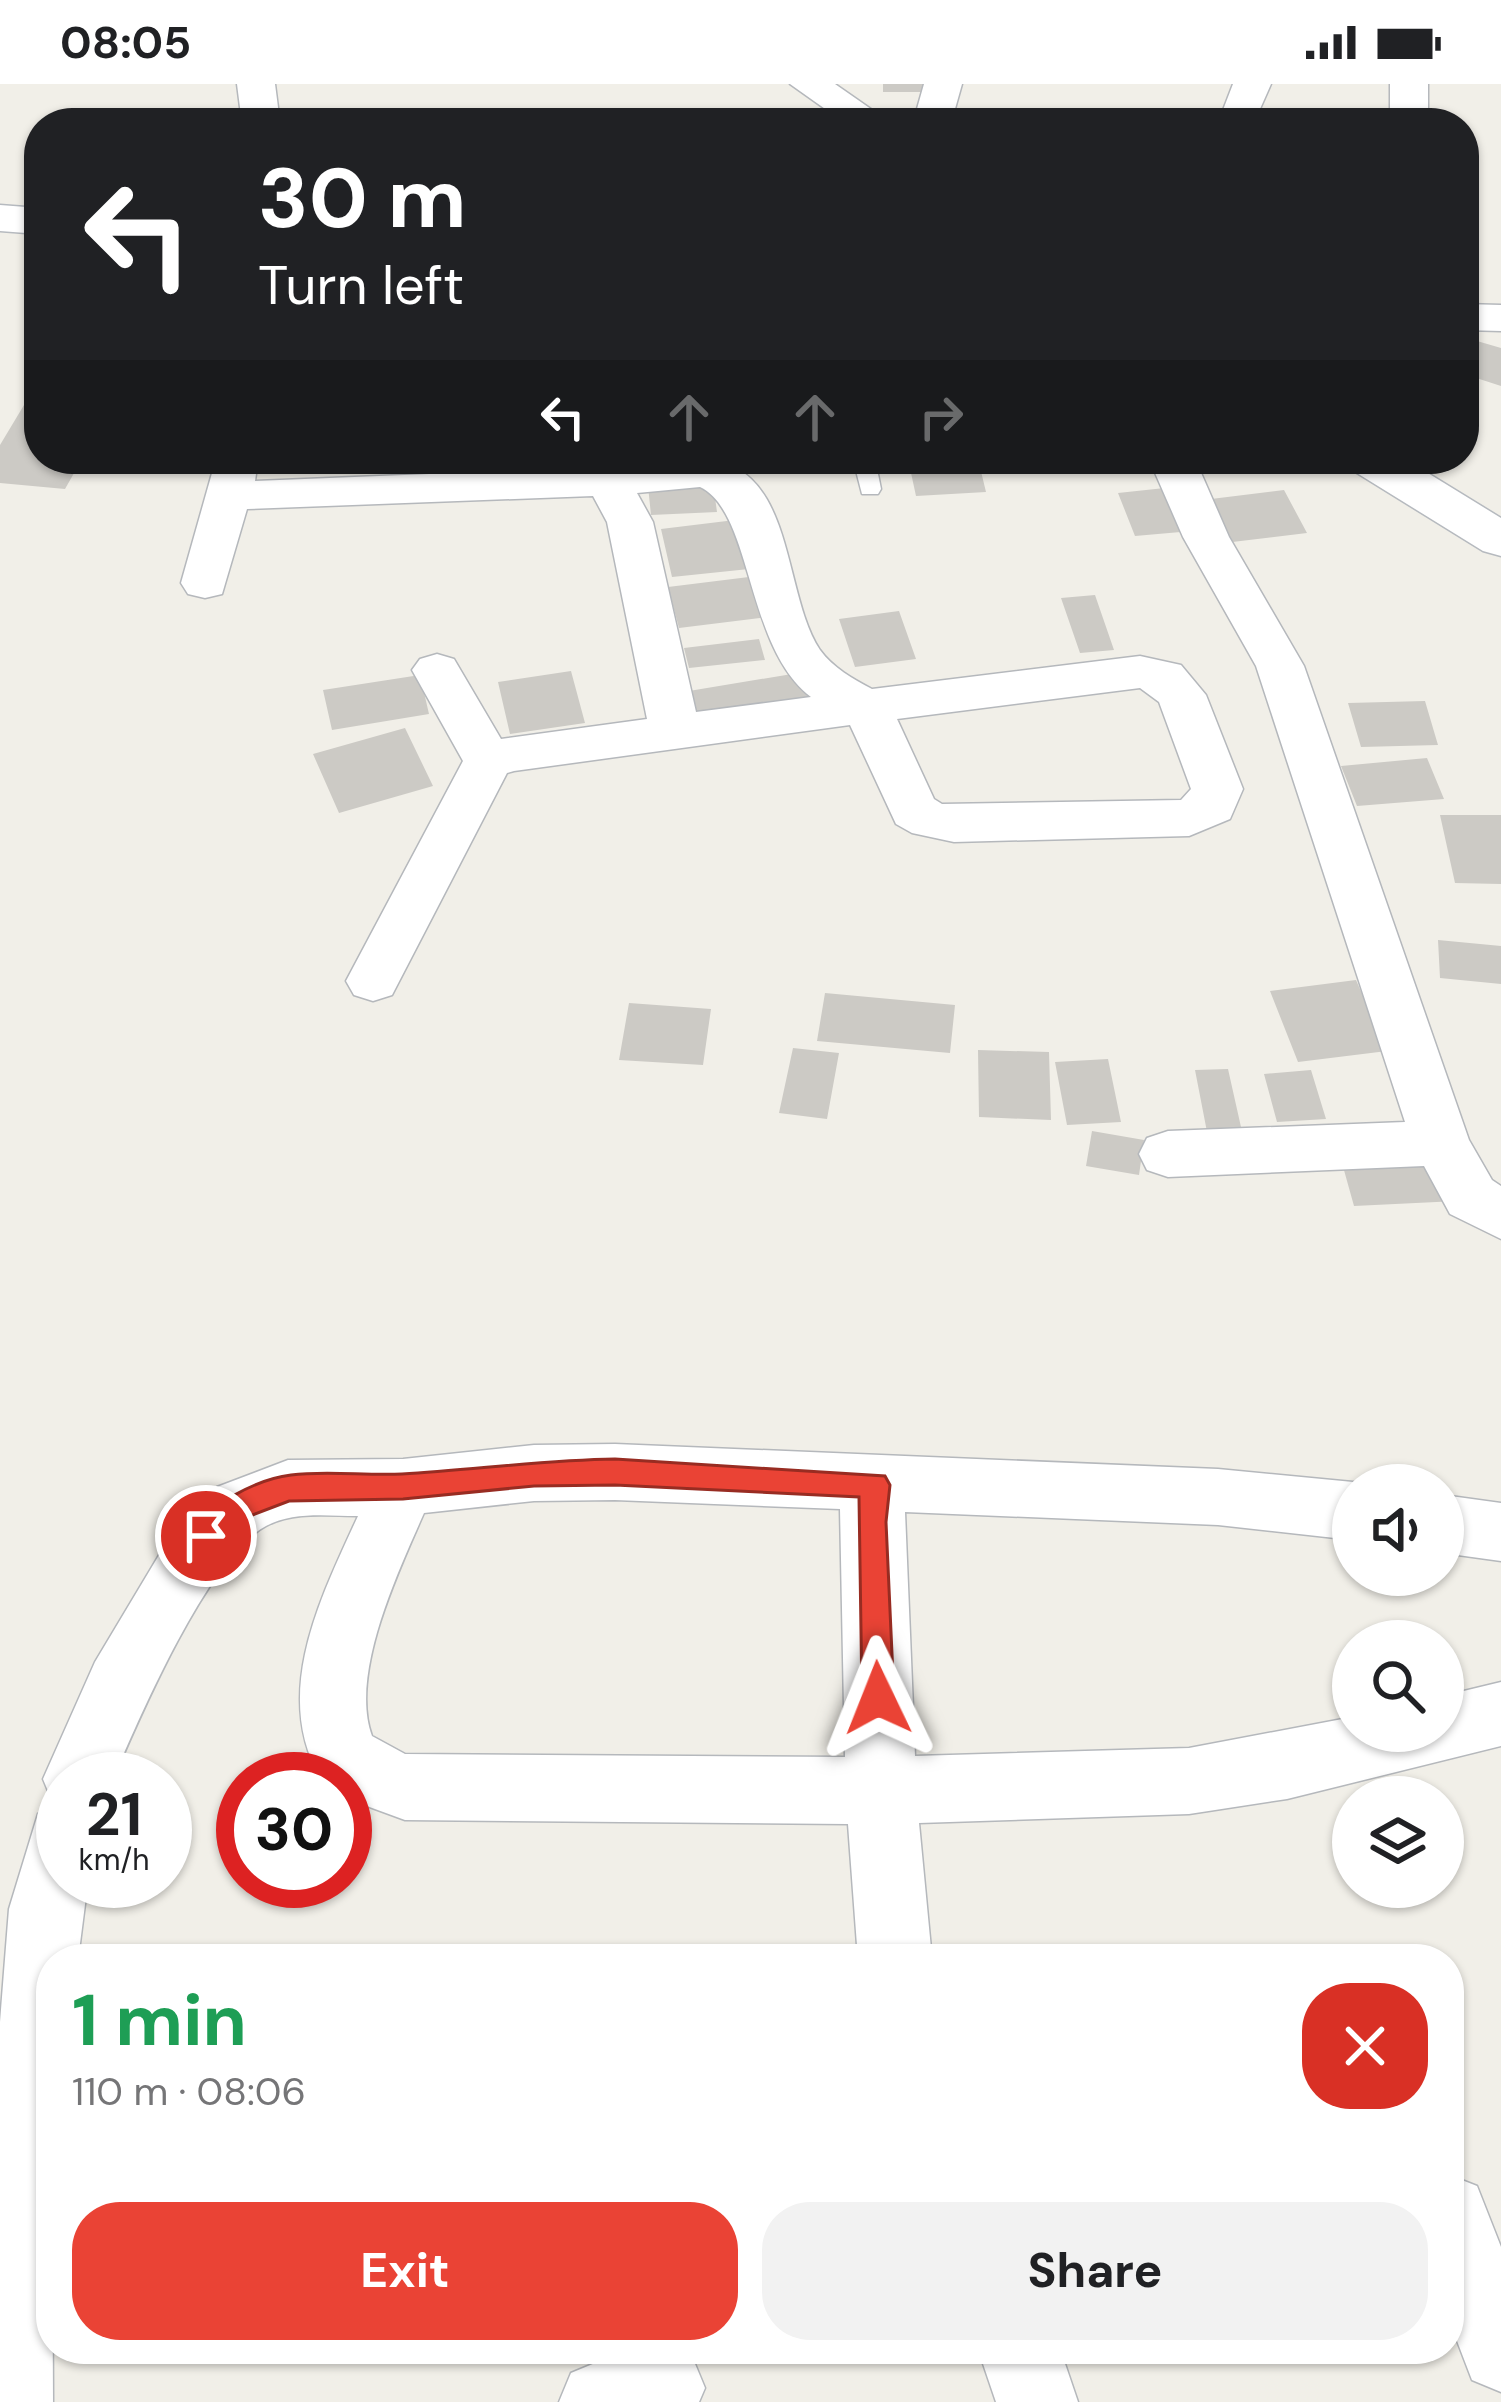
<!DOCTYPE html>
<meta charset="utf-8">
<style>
:root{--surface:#fff;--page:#f2f2f2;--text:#202124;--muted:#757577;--accent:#ea4335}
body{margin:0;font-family:"DM Sans",sans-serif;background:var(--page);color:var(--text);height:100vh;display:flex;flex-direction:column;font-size:45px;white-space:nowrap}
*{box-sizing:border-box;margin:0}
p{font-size:39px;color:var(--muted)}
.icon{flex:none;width:66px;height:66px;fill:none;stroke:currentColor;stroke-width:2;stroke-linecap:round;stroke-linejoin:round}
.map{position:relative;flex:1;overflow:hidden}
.sheet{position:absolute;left:36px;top:1860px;width:1428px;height:420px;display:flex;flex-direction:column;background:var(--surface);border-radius:48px;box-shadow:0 3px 9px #0004}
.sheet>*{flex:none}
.hud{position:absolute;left:24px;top:24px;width:1455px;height:366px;border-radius:48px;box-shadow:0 3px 9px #0004;background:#202124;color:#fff;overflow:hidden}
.fabs{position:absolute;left:1332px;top:1380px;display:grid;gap:24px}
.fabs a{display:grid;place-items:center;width:132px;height:132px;border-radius:50%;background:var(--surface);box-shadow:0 3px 9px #0004;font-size:60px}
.speed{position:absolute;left:36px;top:1668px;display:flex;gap:24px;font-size:60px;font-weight:700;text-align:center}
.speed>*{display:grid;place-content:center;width:156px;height:156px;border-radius:50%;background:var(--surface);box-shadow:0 3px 9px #0004;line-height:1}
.speed small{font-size:30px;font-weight:400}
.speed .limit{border:18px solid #d22;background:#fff;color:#111}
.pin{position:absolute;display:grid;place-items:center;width:102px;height:102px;color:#fff;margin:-51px;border:6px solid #fff;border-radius:50%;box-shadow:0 3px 12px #0007}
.me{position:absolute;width:132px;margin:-66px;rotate:358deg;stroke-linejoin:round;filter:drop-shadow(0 0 9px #0008)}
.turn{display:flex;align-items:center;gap:42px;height:252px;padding:0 36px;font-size:54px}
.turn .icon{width:156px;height:156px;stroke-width:2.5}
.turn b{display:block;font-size:84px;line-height:102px}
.lanes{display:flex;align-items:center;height:114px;padding:0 36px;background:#0003;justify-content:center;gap:60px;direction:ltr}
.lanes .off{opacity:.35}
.round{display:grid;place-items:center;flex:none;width:126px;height:126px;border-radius:48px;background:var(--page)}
.summary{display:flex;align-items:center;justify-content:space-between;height:204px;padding:0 36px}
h1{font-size:72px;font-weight:700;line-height:90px;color:#1e9e55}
.cta{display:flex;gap:24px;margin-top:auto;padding:24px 36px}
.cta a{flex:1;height:138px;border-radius:48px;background:var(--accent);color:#fff;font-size:48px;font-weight:700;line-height:138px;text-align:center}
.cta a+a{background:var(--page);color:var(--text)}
.status{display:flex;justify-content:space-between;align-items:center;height:84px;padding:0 60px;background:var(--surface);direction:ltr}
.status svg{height:33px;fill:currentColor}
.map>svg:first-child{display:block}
</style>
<div class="status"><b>08:05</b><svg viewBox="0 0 49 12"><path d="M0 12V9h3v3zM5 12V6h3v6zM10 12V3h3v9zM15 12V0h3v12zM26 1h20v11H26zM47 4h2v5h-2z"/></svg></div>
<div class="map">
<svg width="1501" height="2318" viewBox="0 0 1501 2318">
<rect width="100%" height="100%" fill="#f1efe8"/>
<path fill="#cccac5" d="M 883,0 L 929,0 L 930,8 L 883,8 Z
M 1477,257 L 1501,264 L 1501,302 L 1464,290 L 1464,276 Z
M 27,316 L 39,317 L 39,375 L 82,375 L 65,405 L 0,399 L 0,361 Z
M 908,375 L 978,375 L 986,408 L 916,412 Z
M 713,399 L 717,428 L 651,431 L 648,402 Z
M 1174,403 L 1192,447 L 1135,452 L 1118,409 Z
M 1284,406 L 1307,449 L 1224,459 L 1203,416 Z
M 735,436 L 749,485 L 672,493 L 661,445 Z
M 757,492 L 769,533 L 679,544 L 668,503 Z
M 1095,511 L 1114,566 L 1080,569 L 1061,514 Z
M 899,527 L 916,575 L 855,583 L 839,535 Z
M 759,555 L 765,576 L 689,584 L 684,564 Z
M 571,587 L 585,639 L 510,650 L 498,598 Z
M 798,589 L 809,615 L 692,635 L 683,608 Z
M 420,591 L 429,630 L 332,646 L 323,606 Z
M 1425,617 L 1438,661 L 1361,663 L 1348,619 Z
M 405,644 L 433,702 L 339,729 L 313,670 Z
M 1427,674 L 1444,715 L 1357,722 L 1341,682 Z
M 1440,731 L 1501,731 L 1501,800 L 1455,799 Z
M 1438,856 L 1501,862 L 1501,900 L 1440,894 Z
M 1356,896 L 1387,967 L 1298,978 L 1270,907 Z
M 825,909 L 955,921 L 950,969 L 817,957 Z
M 629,919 L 711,925 L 703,981 L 619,976 Z
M 793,964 L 839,969 L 827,1035 L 779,1029 Z
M 978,966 L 1049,968 L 1051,1036 L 979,1033 Z
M 1108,975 L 1121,1038 L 1067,1041 L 1055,978 Z
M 1228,985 L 1243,1052 L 1208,1053 L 1195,986 Z
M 1311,986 L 1326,1035 L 1277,1038 L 1264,990 Z
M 1092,1047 L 1144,1056 L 1139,1091 L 1086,1082 Z
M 1435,1069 L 1457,1117 L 1354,1122 L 1342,1079 Z"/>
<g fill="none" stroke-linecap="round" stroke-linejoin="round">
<defs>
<path id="lane" d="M 853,375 L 875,375 L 881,405 L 878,410 L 862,410 Z"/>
<path id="street" d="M 237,0 L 275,0 L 280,39 L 242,39 Z
M 790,0 L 835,0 L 891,39 L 845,39 Z
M 924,0 L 962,0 L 951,39 L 913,39 Z
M 1233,0 L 1271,0 L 1256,34 L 1228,34 L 1223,26 Z
M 1390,0 L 1428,0 L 1428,39 L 1390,39 Z
M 1464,220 L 1501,221 L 1501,247 L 1464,246 Z
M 216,375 L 258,375 L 255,397 L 579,384 L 574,375 L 620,375 L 623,382 C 650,380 681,373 707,375 C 796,385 782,509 820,566 C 833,584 853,595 872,605 L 1140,572 L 1181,581 L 1206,611 L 1243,705 L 1230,735 L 1189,752 L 954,758 L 912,749 L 896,740 L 850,641 L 514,687 L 507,689 L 392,911 L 373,917 L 354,911 L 346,897 L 463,677 L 412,586 L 420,575 L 437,570 L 454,575 L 501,655 L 647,635 L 607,438 L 593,412 L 247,425 L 222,510 L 205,514 L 188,510 L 181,499 ZM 700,403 C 753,428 745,563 811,613 L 696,628 L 653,438 L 637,409 ZM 1140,604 L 1159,618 L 1191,705 L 1181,716 L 942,720 L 934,715 L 897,635 Z
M 1149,375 L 1195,375 L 1229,453 L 1304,582 L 1469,1056 L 1492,1096 L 1501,1102 L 1501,1155 L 1450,1130 L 1424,1082 L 1168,1093 L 1147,1086 L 1139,1070 L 1147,1054 L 1168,1047 L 1405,1038 L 1256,582 L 1183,453 Z
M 615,1360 L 1218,1385 L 1353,1398 L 1360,1401 L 1353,1401 L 1353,1456 L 1218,1441 L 905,1428 L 915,1672 L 1189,1664 L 1353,1633 L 1353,1647 L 1443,1647 L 1443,1612 L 1501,1598 L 1501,1662 L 1287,1715 L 1189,1730 L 919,1739 L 932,1875 L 858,1875 L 848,1740 L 405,1736 L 345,1714 L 345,1695 L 321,1695 C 271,1610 321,1513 358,1432 C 327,1432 294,1427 266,1442 C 208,1473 140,1632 113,1695 L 63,1695 L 63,1797 L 88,1797 L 78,1875 L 51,1875 L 53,2318 L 0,2318 L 0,1938 L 9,1825 L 38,1730 L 60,1721 L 53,1719 L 43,1695 L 95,1578 L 183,1431 L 217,1403 L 288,1376 L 403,1375 L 534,1361 ZM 615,1416 L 840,1425 L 845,1673 L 405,1670 L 372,1652 C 349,1590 399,1486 424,1429 L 534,1417 Z
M 1443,1411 L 1501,1419 L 1501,1477 L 1443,1469 Z
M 1449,2091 L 1477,2102 L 1501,2163 L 1501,2308 L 1472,2296 L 1449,2236 Z
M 655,2265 L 693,2275 L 705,2304 L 699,2318 L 559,2318 L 571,2289 L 600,2277 Z
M 978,2265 L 1060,2265 L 1078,2318 L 996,2318 Z"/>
<path id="secondary" d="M 0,121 L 39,124 L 39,150 L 0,147 Z
M 1345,375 L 1405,375 L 1501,434 L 1501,472 L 1483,467 L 1352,386 Z"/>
</defs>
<use href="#lane" stroke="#b5b8bc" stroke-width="3"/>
<use href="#street" stroke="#b5b8bc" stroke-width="3"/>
<use href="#secondary" stroke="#b6babf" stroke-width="3"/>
<use href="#lane" fill="#fff" fill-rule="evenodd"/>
<use href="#street" fill="#fff" fill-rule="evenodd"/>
<use href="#secondary" fill="#fff" fill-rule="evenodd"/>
</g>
<path fill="#ea4335" stroke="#982c22" stroke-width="3" d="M 615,1375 L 885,1392 L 890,1401 L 886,1438 L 894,1614 L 889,1624 L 878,1628 L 867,1624 L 862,1614 L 859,1413 L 615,1401 L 534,1402 L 403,1415 L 289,1417 L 250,1432 L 206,1465 L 195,1461 L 191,1452 C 205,1421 258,1395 291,1391 C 327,1386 365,1392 402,1390 C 473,1386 543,1376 615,1375 Z"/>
</svg>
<div class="fabs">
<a><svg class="icon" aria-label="sound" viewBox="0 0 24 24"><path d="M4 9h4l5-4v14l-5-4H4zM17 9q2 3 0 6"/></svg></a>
<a><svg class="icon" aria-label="search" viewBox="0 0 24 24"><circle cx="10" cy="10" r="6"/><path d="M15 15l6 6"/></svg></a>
<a><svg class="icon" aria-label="layers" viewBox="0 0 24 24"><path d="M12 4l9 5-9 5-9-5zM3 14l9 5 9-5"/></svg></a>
</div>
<div class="speed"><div>21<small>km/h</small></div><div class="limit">30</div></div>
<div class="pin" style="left:206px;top:1452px;background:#d93025"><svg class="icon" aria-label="arrive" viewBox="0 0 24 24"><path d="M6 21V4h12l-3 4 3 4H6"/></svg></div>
<svg class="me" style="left:878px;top:1614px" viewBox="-20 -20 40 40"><path d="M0-17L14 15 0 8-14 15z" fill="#ea4335" stroke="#fff" stroke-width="4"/></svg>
<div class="hud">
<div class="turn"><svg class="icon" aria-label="left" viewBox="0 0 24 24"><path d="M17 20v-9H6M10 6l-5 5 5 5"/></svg><div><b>30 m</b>Turn left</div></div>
<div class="lanes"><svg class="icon" aria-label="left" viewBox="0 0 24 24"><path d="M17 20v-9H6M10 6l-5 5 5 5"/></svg><svg class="icon off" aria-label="ahead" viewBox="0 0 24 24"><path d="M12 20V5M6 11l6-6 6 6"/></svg><svg class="icon off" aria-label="ahead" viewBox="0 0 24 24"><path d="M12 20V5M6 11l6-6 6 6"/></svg><svg class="icon off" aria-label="right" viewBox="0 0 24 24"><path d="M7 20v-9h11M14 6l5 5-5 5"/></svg></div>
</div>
<section class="sheet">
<div class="summary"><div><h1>1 min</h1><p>110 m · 08:06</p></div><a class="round" style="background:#d93025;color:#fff"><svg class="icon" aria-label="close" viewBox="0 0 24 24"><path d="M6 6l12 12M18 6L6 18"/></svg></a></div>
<div class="cta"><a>Exit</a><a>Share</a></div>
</section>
</div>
